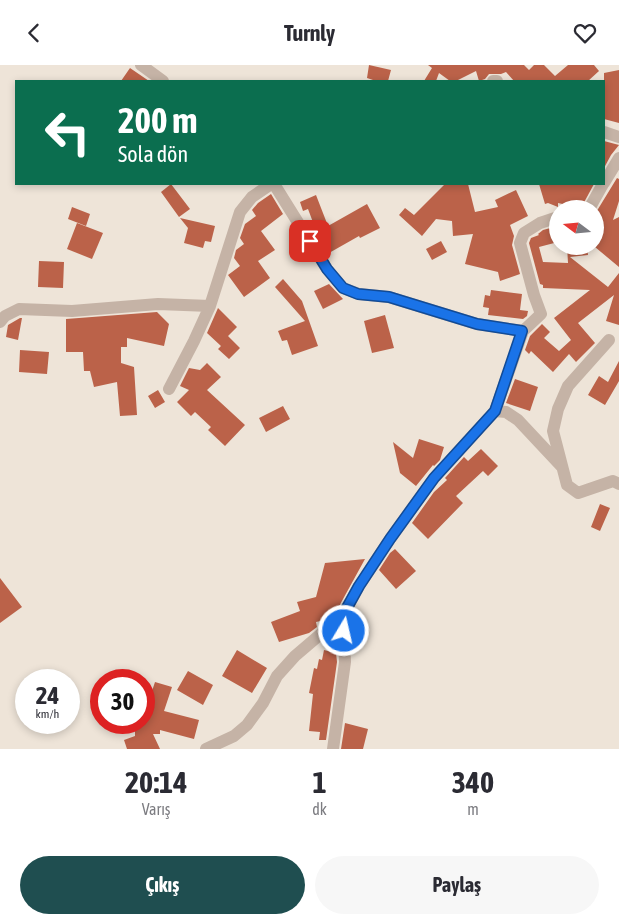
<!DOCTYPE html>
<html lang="tr">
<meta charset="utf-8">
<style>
:root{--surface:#fff;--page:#f7f7f7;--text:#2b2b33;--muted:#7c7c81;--accent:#1f4e50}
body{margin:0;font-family:"Asap Condensed",sans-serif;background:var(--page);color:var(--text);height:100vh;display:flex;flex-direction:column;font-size:19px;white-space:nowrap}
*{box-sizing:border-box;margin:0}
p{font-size:16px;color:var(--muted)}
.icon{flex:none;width:28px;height:28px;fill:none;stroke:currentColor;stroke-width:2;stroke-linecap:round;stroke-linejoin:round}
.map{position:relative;height:684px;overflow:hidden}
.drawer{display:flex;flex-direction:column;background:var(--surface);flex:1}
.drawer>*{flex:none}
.hud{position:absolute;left:15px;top:15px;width:590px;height:105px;border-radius:0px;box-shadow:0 2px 8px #0003;background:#0b6e4f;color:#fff;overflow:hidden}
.needle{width:32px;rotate:286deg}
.buttons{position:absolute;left:549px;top:135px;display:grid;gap:10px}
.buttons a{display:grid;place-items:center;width:55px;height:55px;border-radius:50%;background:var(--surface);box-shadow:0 2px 8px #0003;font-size:25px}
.speed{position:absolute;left:15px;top:604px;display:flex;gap:10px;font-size:25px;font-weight:700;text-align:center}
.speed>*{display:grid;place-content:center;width:65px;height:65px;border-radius:50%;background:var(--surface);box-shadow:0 2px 8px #0003;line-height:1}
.speed small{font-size:12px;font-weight:400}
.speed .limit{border:8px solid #d22;background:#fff;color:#111}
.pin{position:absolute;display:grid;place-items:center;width:42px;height:42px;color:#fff;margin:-21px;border-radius:10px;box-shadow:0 2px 8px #0006}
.me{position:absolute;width:55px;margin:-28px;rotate:9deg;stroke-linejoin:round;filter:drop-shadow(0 0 4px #0008)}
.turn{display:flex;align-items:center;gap:18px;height:105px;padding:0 20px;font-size:22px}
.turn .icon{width:65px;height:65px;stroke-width:2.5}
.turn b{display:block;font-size:35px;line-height:42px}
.eta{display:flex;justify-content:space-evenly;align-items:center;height:85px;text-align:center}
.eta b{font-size:30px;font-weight:700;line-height:35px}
.primary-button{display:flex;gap:10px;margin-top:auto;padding:10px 20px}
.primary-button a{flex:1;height:58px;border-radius:30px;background:var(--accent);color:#fff;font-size:20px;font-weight:700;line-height:58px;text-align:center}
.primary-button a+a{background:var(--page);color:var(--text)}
header{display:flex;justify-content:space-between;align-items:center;height:65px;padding:0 20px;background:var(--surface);font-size:22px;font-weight:700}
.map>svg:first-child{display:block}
</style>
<header><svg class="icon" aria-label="back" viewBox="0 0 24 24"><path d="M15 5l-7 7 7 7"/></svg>Turnly<svg class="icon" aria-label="heart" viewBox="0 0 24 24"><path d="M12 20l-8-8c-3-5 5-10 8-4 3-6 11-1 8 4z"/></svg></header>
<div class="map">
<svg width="619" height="684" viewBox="0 0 619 684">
<rect width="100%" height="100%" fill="#eee4d8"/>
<path fill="#bb6249" d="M 369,0 L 391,5 L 388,16 L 376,16 L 367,13 Z
M 428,0 L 524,0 L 529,5 L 534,0 L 544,0 L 555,11 L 568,0 L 594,0 L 599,6 L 588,16 L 514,16 L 506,7 L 501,9 L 489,9 L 485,14 L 479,16 L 476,6 L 456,16 L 450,16 L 439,8 L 436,16 L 424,16 L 432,3 Z
M 130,3 L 149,16 L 121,16 Z
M 619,5 L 619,58 L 604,54 L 604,8 Z
M 604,76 L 619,80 L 611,90 L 604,103 Z
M 617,113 L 619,114 L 619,136 L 613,155 L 619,152 L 619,202 L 595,182 L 595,149 Z
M 171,119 L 190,144 L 179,152 L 161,127 Z
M 445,119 L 468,119 L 475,147 L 498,142 L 495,135 L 516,125 L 528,151 L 510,160 L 514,171 L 512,180 L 520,209 L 500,216 L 498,207 L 465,199 L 473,169 L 453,171 L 452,156 L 436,154 L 422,171 L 399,150 L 405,143 L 414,150 Z
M 539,119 L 594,119 L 581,143 L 558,138 L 558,142 L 548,138 L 545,139 Z
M 271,129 L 283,149 L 261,166 L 275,185 L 258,196 L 270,213 L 244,232 L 228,210 L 240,201 L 234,193 L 236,185 L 244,179 L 240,173 L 245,159 L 256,151 L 252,145 L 258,138 Z
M 316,130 L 328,161 L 367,139 L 380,163 L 360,173 L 359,171 L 329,188 L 317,168 L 308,144 L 303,146 L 300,137 Z
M 72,142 L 90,149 L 86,161 L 68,154 Z
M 180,153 L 215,161 L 211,177 L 205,176 L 203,183 L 184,178 L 188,163 Z
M 77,158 L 103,168 L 92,194 L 67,184 Z
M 558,161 L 558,177 L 539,182 L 543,197 L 568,198 L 567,181 L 587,181 L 588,190 L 570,192 L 608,222 L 619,208 L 619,260 L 606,256 L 614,230 L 578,258 L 595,278 L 576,297 L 569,289 L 553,307 L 531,286 L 529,289 L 525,285 L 530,271 L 542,259 L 550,267 L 544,273 L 559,286 L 571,275 L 554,253 L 590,225 L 543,223 L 543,220 L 540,219 L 529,178 L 531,173 L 539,170 L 538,169 L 543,165 Z
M 441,176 L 447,187 L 432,195 L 426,184 Z
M 39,196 L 64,197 L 63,223 L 38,222 Z
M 283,214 L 302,236 L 318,281 L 292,290 L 287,275 L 282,276 L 278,266 L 305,256 L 275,222 Z
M 329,219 L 343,234 L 323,244 L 314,226 Z
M 491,225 L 522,229 L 520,245 L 528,246 L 527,251 L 523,254 L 488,250 L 489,243 L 483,242 L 485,230 L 490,231 Z
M 218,243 L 237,262 L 228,271 L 240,283 L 229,294 L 218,284 L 221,281 L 207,268 Z
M 157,247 L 169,259 L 164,281 L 127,273 L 127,282 L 121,282 L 121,298 L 134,302 L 137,350 L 120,351 L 117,317 L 94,322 L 90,306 L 84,306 L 83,287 L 66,287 L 66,254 Z
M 385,250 L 394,283 L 372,288 L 364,256 Z
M 20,253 L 22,253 L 18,275 L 6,272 L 8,260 Z
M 20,285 L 49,287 L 47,309 L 19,307 Z
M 619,296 L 619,316 L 605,340 L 588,330 L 599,311 L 608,317 Z
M 207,298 L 221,312 L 207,325 L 245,360 L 225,381 L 208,365 L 211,362 L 195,347 L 191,351 L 177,337 L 189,325 L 180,321 L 189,303 L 200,305 Z
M 515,314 L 538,322 L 530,346 L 506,338 Z
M 158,325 L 165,337 L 155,343 L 148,331 Z
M 283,341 L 290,354 L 266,367 L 259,353 Z
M 419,374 L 444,382 L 440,395 L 434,401 L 433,400 L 416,421 L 400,408 L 393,377 L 413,393 Z
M 481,384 L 498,401 L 488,411 L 483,406 L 456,431 L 463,438 L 428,474 L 412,458 L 434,427 L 447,415 L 445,413 L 464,392 L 468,396 Z
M 600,439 L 610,443 L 600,466 L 591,462 Z
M 395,484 L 416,506 L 396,524 L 379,505 L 390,488 Z
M 365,494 L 337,545 L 331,549 L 325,550 L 326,553 L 325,555 L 316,557 L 317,562 L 309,568 L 279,577 L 271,557 L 300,546 L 297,537 L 316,532 L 325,498 Z
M 0,513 L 22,542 L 0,558 Z
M 237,585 L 267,603 L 252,628 L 222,611 Z
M 324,585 L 336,588 L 337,597 L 326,675 L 319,675 L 320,667 L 309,666 L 313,629 L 309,628 L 314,603 L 317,604 L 319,594 L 322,595 Z
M 188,606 L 213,620 L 203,640 L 177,625 Z
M 155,617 L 172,622 L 164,646 L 199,655 L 194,674 L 160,665 L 160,669 L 153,669 L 160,684 L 127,684 L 124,675 L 135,671 L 135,658 L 144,658 L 144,643 L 146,644 Z
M 345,658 L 368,664 L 363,684 L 341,684 Z"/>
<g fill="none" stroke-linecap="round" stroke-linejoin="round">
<path stroke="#c5b3a6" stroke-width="12" d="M 141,0 L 163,16
M 493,16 L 497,16
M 604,67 L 619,72
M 604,118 L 619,93
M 274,119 L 327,204 L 343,223 L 359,229 L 389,232 L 477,259 L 523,266
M 589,144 L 603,119
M 0,257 L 5,251 L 19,244 L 72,246 L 158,239 L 210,241
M 609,275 L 568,321 L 558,344 L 553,366 L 567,420 L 578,428 L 613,416 L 619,419
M 169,324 L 194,276 L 210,241 L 240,147 L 252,132 L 271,119
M 495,346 L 506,347 L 518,355 L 562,402
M 206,684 L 234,671 L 247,660 L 263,638 L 277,611 L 295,591 L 343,550 L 359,521 L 390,474 L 434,413 L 495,346 L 523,266 L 541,249 L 534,230 L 520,178 L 524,168 L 540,158 L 558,152
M 333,684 L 345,597 L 343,550"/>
</g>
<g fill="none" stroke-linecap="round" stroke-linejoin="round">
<defs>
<path id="route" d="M 310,176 L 327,204 L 343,223 L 358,229 L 389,232 L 477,259 L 522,266 L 495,346 L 434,413 L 390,474 L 359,521 L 343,550 L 344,566"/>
</defs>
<use href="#route" stroke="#114b97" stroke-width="12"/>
<use href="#route" stroke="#1a73e8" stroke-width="9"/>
</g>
</svg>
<div class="buttons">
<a><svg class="needle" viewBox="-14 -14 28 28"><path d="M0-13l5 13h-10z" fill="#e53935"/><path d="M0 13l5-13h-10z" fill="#7c7c81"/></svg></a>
</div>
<div class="speed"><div>24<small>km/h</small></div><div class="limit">30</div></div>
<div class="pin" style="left:310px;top:176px;background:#d93025"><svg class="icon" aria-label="arrive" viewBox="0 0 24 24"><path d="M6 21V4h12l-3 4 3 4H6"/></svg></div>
<svg class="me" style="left:344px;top:566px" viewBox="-20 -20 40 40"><circle r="17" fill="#1a73e8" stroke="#fff" stroke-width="3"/><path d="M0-11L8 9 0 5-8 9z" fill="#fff"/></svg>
<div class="hud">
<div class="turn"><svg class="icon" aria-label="left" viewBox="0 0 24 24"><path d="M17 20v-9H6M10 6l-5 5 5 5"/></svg><div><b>200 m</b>Sola dön</div></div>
</div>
</div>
<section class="drawer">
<div class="eta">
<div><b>20:14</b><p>Varış</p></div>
<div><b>1</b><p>dk</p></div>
<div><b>340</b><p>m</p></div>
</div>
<div class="primary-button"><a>Çıkış</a><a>Paylaş</a></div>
</section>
